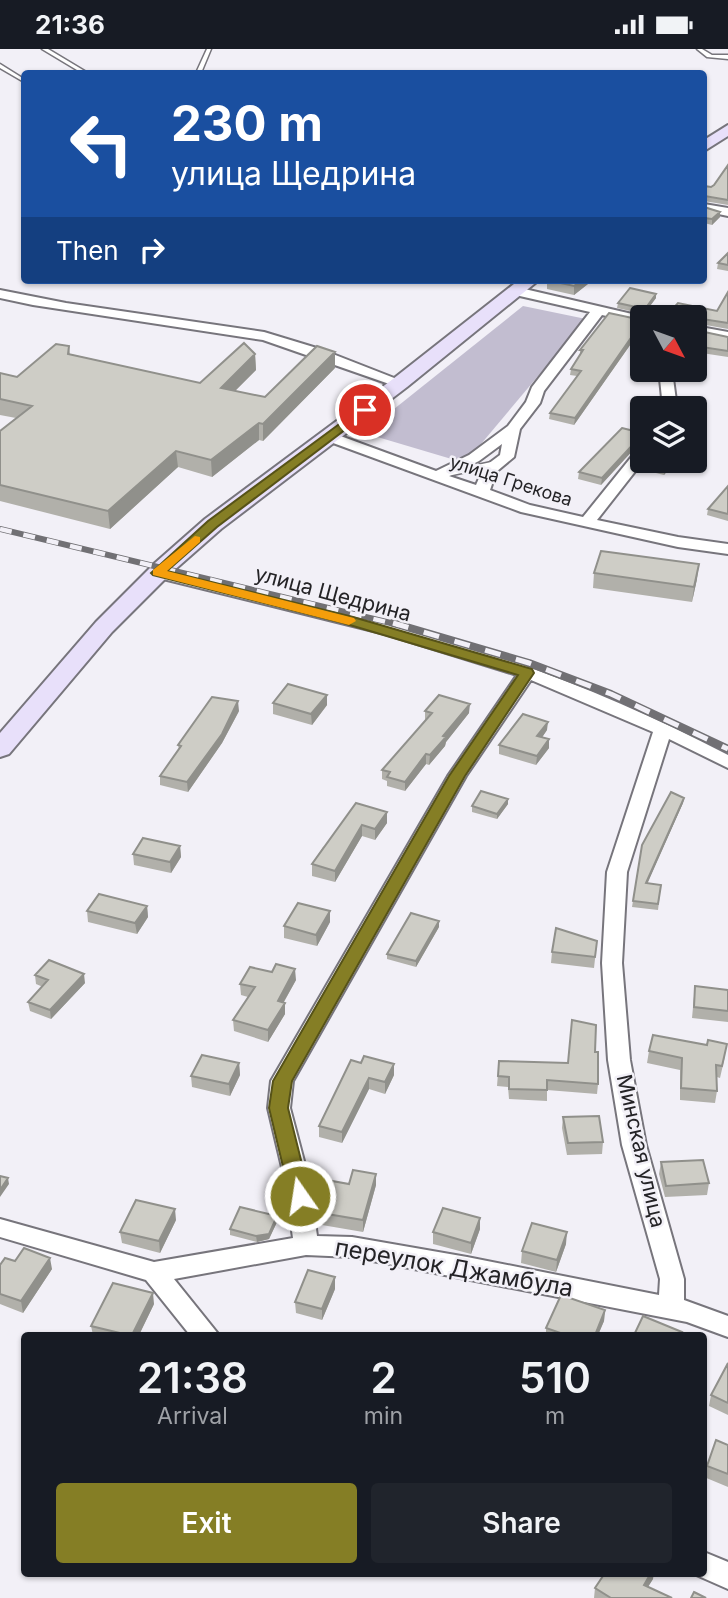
<!DOCTYPE html>
<meta charset="utf-8">
<style>
:root{--surface:#171b24;--page:#20242c;--text:#f1f3f6;--muted:#9ea1a6;--accent:#857e25}
body{margin:0;font-family:Inter,sans-serif;background:var(--page);color:var(--text);height:100vh;display:flex;flex-direction:column;font-size:26px;white-space:nowrap}
*{box-sizing:border-box;margin:0}
p{font-size:23px;color:var(--muted)}
.icon{flex:none;width:38px;height:38px;fill:none;stroke:currentColor;stroke-width:2;stroke-linecap:round;stroke-linejoin:round}
.map{position:relative;flex:1;overflow:hidden}
.drawer{position:absolute;left:21px;top:1283px;width:686px;height:245px;display:flex;flex-direction:column;background:var(--surface);border-radius:7px;box-shadow:0 2px 5px #0004}
.drawer>*{flex:none}
.guide{position:absolute;left:21px;top:21px;width:686px;height:214px;border-radius:7px;box-shadow:0 2px 5px #0004;background:#1a4fa0;color:#fff;overflow:hidden}
.needle{width:46px;rotate:131deg}
.controls{position:absolute;left:630px;top:256px;display:grid;gap:14px}
.controls a{display:grid;place-items:center;width:77px;height:77px;border-radius:7px;background:var(--surface);box-shadow:0 2px 5px #0004;font-size:35px}
.pin{position:absolute;display:grid;place-items:center;width:60px;height:60px;color:#fff;margin:-30px;border:4px solid #fff;border-radius:50%;box-shadow:0 2px 7px #0007}
.me{position:absolute;width:77px;margin:-38px;rotate:347deg;stroke-linejoin:round;filter:drop-shadow(0 0 5px #0008)}
.turn{display:flex;align-items:center;gap:24px;height:147px;padding:0 35px;font-size:32px}
.turn .icon{width:91px;height:91px;stroke-width:2.5}
.turn b{display:block;font-size:49px;line-height:60px}
.then{display:flex;align-items:center;height:66px;padding:0 35px;background:#0003;gap:14px;font-size:26px}
.eta{display:flex;justify-content:space-evenly;align-items:center;height:119px;text-align:center}
.eta b{font-size:42px;font-weight:600;line-height:49px}
.button{display:flex;gap:14px;margin-top:auto;padding:14px 35px}
.button a{flex:1;height:80px;border-radius:7px;background:var(--accent);color:#fff;font-size:28px;font-weight:600;line-height:80px;text-align:center}
.button a+a{background:var(--page);color:var(--text)}
.status{display:flex;justify-content:space-between;align-items:center;height:49px;padding:0 35px;background:var(--surface);direction:ltr}
.status svg{height:19px;fill:currentColor}
.map>svg:first-child{display:block}
</style>
<div class="status"><b>21:36</b><svg viewBox="0 0 49 12"><path d="M0 12V9h3v3zM5 12V6h3v6zM10 12V3h3v9zM15 12V0h3v12zM26 1h20v11H26zM47 4h2v5h-2z"/></svg></div>
<div class="map">
<svg width="728" height="1549" viewBox="0 0 728 1549">
<rect width="100%" height="100%" fill="#f2f0f7"/>
<path fill="#c2bdd0" d="M 523,257 L 586,270 L 465,414 L 364,384 Z"/>
<g fill="none" stroke-linecap="round" stroke-linejoin="round">
<defs>
<path id="lane" d="M 42,0 L 48,0 L 88,24 L 82,24 Z
M 207,0 L 211,0 L 201,24 L 196,24 Z
M 697,0 L 702,0 L 712,6 L 728,6 L 728,10 L 707,8 Z
M 0,15 L 24,30 L 24,33 L 0,19 Z
M 496,412 L 500,414 L 499,416 L 443,428 L 439,426 L 440,424 Z"/>
<path id="street" d="M 704,155 L 728,159 L 728,167 L 704,162 Z
M 516,238 L 645,268 L 642,268 L 642,275 L 602,266 L 544,342 L 540,354 L 520,380 L 514,408 L 496,423 L 490,441 L 530,456 L 583,468 L 637,401 L 642,400 L 644,411 L 597,471 L 678,488 L 728,495 L 728,505 L 678,498 L 521,463 L 325,391 L 323,388 L 325,385 L 335,385 L 436,422 L 469,406 L 508,377 L 526,353 L 532,338 L 590,263 L 511,245 L 511,239 ZM 502,395 L 500,406 L 484,418 L 476,436 L 449,427 L 479,412 Z
M 0,241 L 66,254 L 264,283 L 320,300 L 407,334 L 405,337 L 395,337 L 263,291 L 33,256 L 0,249 Z
M 695,277 L 728,283 L 728,291 L 695,285 Z
M 659,320 L 672,322 L 677,359 L 663,359 Z
M 157,519 C 267,546 379,569 487,604 C 570,631 651,666 728,706 L 728,719 L 669,690 L 627,823 L 622,914 L 630,1011 L 646,1096 L 684,1230 L 684,1251 L 728,1267 L 728,1288 L 687,1273 L 352,1208 L 306,1206 L 174,1230 L 219,1286 L 190,1286 L 146,1231 L 0,1188 L 0,1170 L 154,1213 L 293,1189 L 285,1131 L 268,1059 L 271,1032 L 448,727 L 517,626 L 385,585 L 151,527 L 149,524 L 151,521 ZM 531,631 L 653,683 L 607,823 L 602,914 L 608,1011 L 622,1096 L 660,1230 L 659,1246 L 467,1208 L 352,1188 L 317,1187 L 309,1131 L 290,1059 L 293,1032 L 466,727 Z
M 704,1503 L 728,1513 L 728,1540 L 694,1525 L 704,1524 Z"/>
<path id="secondary" d="M 728,76 L 728,87 L 704,102 L 704,91 Z
M 519,231 L 539,231 L 407,338 L 221,480 L 171,524 L 112,583 L 9,705 L 0,708 L 0,684 L 96,573 L 155,514 L 205,470 L 393,330 Z"/>
</defs>
<use href="#lane" stroke="#77757c" stroke-width="3"/>
<use href="#street" stroke="#77757c" stroke-width="4"/>
<use href="#secondary" stroke="#77757c" stroke-width="4"/>
<use href="#lane" fill="#fff" fill-rule="evenodd"/>
<use href="#street" fill="#fff" fill-rule="evenodd"/>
<use href="#secondary" fill="#e8e0fa" fill-rule="evenodd"/>
<defs>
<path id="rail-far1" d="M 0,480 L 399,576"/>
<path id="rail" d="M 393,574 L 529,614 L 611,645 L 728,700"/>
</defs>
<use href="#rail-far1" stroke="#717074" stroke-width="6"/>
<use href="#rail" stroke="#717074" stroke-width="8"/>
<use href="#rail-far1" stroke="#f2f0f7" stroke-width="4.5" stroke-dasharray="12" stroke-linecap="butt"/>
<use href="#rail" stroke="#f2f0f7" stroke-width="5" stroke-dasharray="16" stroke-linecap="butt"/>
</g>
<path fill="#b1b0aa" d="M 728,116 L 728,156 L 704,152 L 704,137 L 711,138 L 714,136 Z
M 704,158 L 720,168 L 712,176 L 704,174 Z
M 728,204 L 728,222 L 717,220 L 718,214 Z
M 547,231 L 593,231 L 574,246 L 547,240 Z
M 728,243 L 728,280 L 695,274 L 695,268 L 717,262 Z
M 656,245 L 656,249 L 644,265 L 617,259 L 618,254 Z
M 642,271 L 642,290 L 635,289 L 574,376 L 549,370 L 550,364 L 577,327 L 570,326 L 571,320 L 580,307 L 580,301 Z
M 695,281 L 728,288 L 728,308 L 695,303 Z
M 69,297 L 70,305 L 200,334 L 255,305 L 256,321 L 235,342 L 265,348 L 335,319 L 263,392 L 259,391 L 212,428 L 178,418 L 110,480 L 0,452 L 0,382 L 16,369 L 0,366 L 0,324 L 17,328 Z
M 642,384 L 642,398 L 635,399 L 601,436 L 578,430 L 579,423 Z
M 676,411 L 664,426 L 640,420 L 641,413 Z
M 728,437 L 728,472 L 707,466 L 708,460 Z
M 594,524 L 697,530 L 692,553 L 593,539 Z
M 273,654 L 327,656 L 312,676 L 273,665 Z
M 239,662 L 222,694 L 188,743 L 160,736 L 160,727 L 179,700 L 178,696 Z
M 425,662 L 469,664 L 446,693 L 445,697 L 429,716 L 426,715 L 405,742 L 387,737 L 387,732 L 382,730 L 382,721 L 425,672 Z
M 547,681 L 542,688 L 549,699 L 536,716 L 499,705 L 499,696 Z
M 684,749 L 683,754 L 647,834 L 661,836 L 658,861 L 632,858 L 642,796 Z
M 508,755 L 497,770 L 472,763 L 472,757 Z
M 387,763 L 387,774 L 375,791 L 362,787 L 335,833 L 312,827 L 312,815 L 323,798 Z
M 180,797 L 181,808 L 171,824 L 134,816 L 133,805 Z
M 147,857 L 148,868 L 137,885 L 88,873 L 87,862 Z
M 330,873 L 317,897 L 284,889 L 284,877 Z
M 439,878 L 416,918 L 387,910 L 387,905 Z
M 597,892 L 594,919 L 551,914 L 552,903 Z
M 35,926 L 85,934 L 51,970 L 30,962 L 28,953 L 43,938 L 36,935 Z
M 296,931 L 284,953 L 285,954 L 285,965 L 268,993 L 234,982 L 233,971 L 248,948 L 241,946 L 240,935 Z
M 695,937 L 728,941 L 728,973 L 692,969 Z
M 649,1002 L 725,1007 L 720,1029 L 717,1028 L 717,1042 L 715,1054 L 680,1051 L 680,1021 L 647,1014 Z
M 595,1003 L 598,1035 L 597,1045 L 547,1041 L 547,1052 L 509,1050 L 508,1038 L 497,1037 L 499,1012 L 568,1014 Z
M 351,1011 L 394,1026 L 385,1045 L 369,1040 L 342,1094 L 319,1088 L 319,1077 Z
M 239,1014 L 240,1026 L 230,1047 L 192,1038 L 191,1027 Z
M 563,1068 L 603,1093 L 602,1105 L 567,1106 L 562,1079 Z
M 661,1113 L 709,1134 L 707,1146 L 665,1148 L 659,1125 Z
M 349,1135 L 376,1136 L 363,1183 L 322,1176 L 321,1164 Z
M 480,1169 L 480,1180 L 471,1205 L 433,1195 L 433,1183 Z
M 176,1171 L 160,1204 L 122,1194 L 120,1183 Z
M 277,1173 L 269,1190 L 257,1193 L 230,1186 L 230,1180 Z
M 566,1195 L 556,1223 L 521,1214 L 522,1202 Z
M 15,1212 L 52,1220 L 23,1264 L 0,1255 L 0,1216 Z
M 335,1240 L 322,1271 L 296,1264 L 295,1253 Z
M 154,1255 L 139,1286 L 93,1286 L 91,1277 Z
M 605,1261 L 604,1272 L 598,1286 L 546,1286 L 546,1279 Z
M 728,1314 L 728,1366 L 709,1357 L 711,1346 Z
M 728,1396 L 728,1438 L 704,1428 L 707,1417 Z
M 653,1530 L 648,1538 L 672,1549 L 594,1549 L 595,1539 Z"/>
<path fill="#90908b" d="M 720,163 L 720,168 L 712,176 L 712,170 Z
M 582,231 L 593,231 L 574,246 L 574,237 Z
M 656,245 L 656,249 L 644,265 L 645,260 Z
M 635,283 L 635,289 L 574,376 L 575,369 Z
M 335,303 L 335,319 L 263,392 L 263,375 Z
M 255,305 L 256,321 L 222,355 L 221,339 Z
M 259,374 L 259,391 L 212,428 L 211,411 Z
M 642,390 L 641,397 L 635,399 L 601,436 L 602,429 L 636,392 Z
M 176,402 L 178,418 L 110,480 L 108,462 Z
M 671,411 L 676,411 L 664,426 L 665,418 Z
M 699,515 L 697,530 L 692,553 L 694,538 Z
M 327,646 L 327,656 L 312,676 L 311,665 Z
M 238,652 L 239,662 L 222,694 L 188,743 L 187,733 Z
M 470,655 L 469,664 L 446,693 L 445,697 L 429,716 L 430,706 L 443,687 Z
M 548,673 L 547,681 L 537,696 L 537,687 Z
M 549,690 L 549,699 L 536,716 L 537,707 Z
M 426,705 L 426,715 L 405,742 L 405,733 Z
M 684,749 L 683,754 L 645,840 L 646,834 Z
M 508,750 L 508,755 L 497,770 L 497,765 Z
M 387,763 L 387,774 L 375,791 L 375,780 Z
M 362,776 L 362,787 L 335,833 L 335,822 Z
M 180,797 L 181,808 L 171,824 L 170,813 Z
M 147,857 L 148,868 L 137,885 L 135,874 Z
M 330,862 L 330,873 L 317,897 L 316,886 Z
M 439,872 L 439,878 L 416,918 L 416,912 Z
M 295,920 L 296,931 L 278,963 L 278,952 Z
M 84,925 L 85,934 L 51,970 L 50,961 Z
M 285,954 L 285,965 L 268,993 L 268,981 Z
M 239,1014 L 240,1026 L 230,1047 L 229,1035 Z
M 394,1015 L 394,1026 L 385,1045 L 385,1033 Z
M 369,1029 L 369,1040 L 342,1094 L 342,1083 Z
M 376,1125 L 376,1136 L 363,1183 L 363,1171 Z
M 8,1129 L 9,1135 L 0,1148 L 0,1141 Z
M 175,1160 L 176,1171 L 160,1204 L 159,1192 Z
M 277,1167 L 277,1173 L 269,1190 L 257,1193 L 256,1187 Z
M 480,1169 L 480,1180 L 471,1205 L 471,1194 Z
M 567,1183 L 566,1195 L 556,1223 L 557,1211 Z
M 50,1209 L 52,1220 L 23,1264 L 21,1252 Z
M 335,1228 L 335,1240 L 322,1271 L 322,1260 Z
M 153,1244 L 154,1255 L 139,1286 L 132,1286 Z
M 605,1261 L 604,1272 L 598,1286 L 595,1286 Z
M 651,1524 L 654,1524 L 653,1530 L 642,1547 L 644,1536 Z"/>
<path fill="#cecdc6" stroke="#90908b" stroke-width="2" d="M 728,116 L 728,151 L 705,147 L 704,148 L 704,137 L 711,138 L 714,136 Z
M 704,158 L 720,163 L 712,170 L 704,169 Z
M 728,204 L 728,216 L 718,214 Z
M 547,231 L 582,231 L 574,237 Z
M 630,239 L 656,245 L 645,260 L 618,254 Z
M 728,243 L 728,274 L 696,269 L 695,270 L 695,268 L 665,268 L 678,254 L 717,262 Z
M 648,263 L 653,268 L 645,268 Z
M 609,264 L 642,271 L 642,284 L 635,283 L 575,369 L 550,364 L 581,322 L 571,320 L 583,301 L 580,301 Z
M 695,281 L 728,288 L 728,302 L 695,297 Z
M 244,294 L 255,305 L 221,339 L 265,348 L 317,297 L 335,303 L 263,375 L 259,374 L 211,411 L 176,402 L 108,462 L 0,436 L 0,382 L 32,357 L 0,350 L 0,324 L 17,328 L 56,295 L 69,297 L 68,305 L 200,334 Z
M 622,379 L 642,384 L 642,390 L 636,392 L 602,429 L 579,423 Z
M 642,411 L 671,411 L 665,418 L 641,413 Z
M 728,437 L 728,465 L 708,460 Z
M 601,502 L 699,515 L 694,538 L 594,524 Z
M 288,635 L 327,646 L 311,665 L 273,654 Z
M 439,646 L 470,655 L 443,687 L 446,688 L 430,706 L 426,705 L 405,733 L 387,728 L 390,723 L 382,721 L 432,664 L 425,662 Z
M 212,648 L 238,652 L 222,685 L 187,733 L 160,727 L 181,697 L 178,696 Z
M 523,665 L 548,673 L 537,687 L 549,690 L 537,707 L 499,696 Z
M 481,742 L 508,750 L 497,765 L 472,757 Z
M 671,743 L 684,749 L 646,834 L 661,836 L 658,855 L 633,852 L 642,796 Z
M 356,754 L 387,763 L 375,780 L 362,776 L 335,822 L 312,815 Z
M 143,789 L 180,797 L 170,813 L 133,805 Z
M 99,845 L 147,857 L 135,874 L 87,862 Z
M 298,854 L 330,862 L 316,886 L 284,877 Z
M 411,864 L 439,872 L 416,912 L 387,905 Z
M 556,879 L 597,892 L 595,908 L 552,903 Z
M 49,911 L 84,925 L 50,961 L 28,953 L 48,931 L 35,926 Z
M 276,915 L 295,920 L 278,952 L 285,954 L 268,981 L 233,971 L 255,938 L 240,935 L 250,918 L 272,923 Z
M 695,937 L 728,941 L 728,962 L 694,958 Z
M 572,971 L 596,976 L 595,1003 L 598,1003 L 598,1035 L 547,1031 L 547,1041 L 509,1040 L 509,1028 L 498,1027 L 499,1012 L 568,1014 Z
M 653,986 L 707,996 L 708,991 L 727,995 L 722,1017 L 716,1016 L 717,1042 L 681,1039 L 682,1009 L 649,1002 Z
M 202,1006 L 239,1014 L 229,1035 L 191,1027 Z
M 364,1007 L 394,1015 L 385,1033 L 369,1029 L 342,1083 L 319,1077 L 351,1011 L 361,1014 Z
M 599,1067 L 603,1093 L 568,1094 L 563,1068 Z
M 703,1111 L 709,1134 L 666,1137 L 661,1113 Z
M 353,1121 L 376,1125 L 363,1171 L 321,1164 L 332,1132 L 349,1135 Z
M 0,1127 L 8,1129 L 0,1141 Z
M 136,1151 L 175,1160 L 159,1192 L 120,1183 Z
M 240,1158 L 277,1167 L 269,1185 L 256,1187 L 230,1180 Z
M 443,1159 L 480,1169 L 471,1194 L 433,1183 Z
M 532,1174 L 567,1183 L 557,1211 L 522,1202 Z
M 24,1199 L 50,1209 L 21,1252 L 0,1245 L 0,1216 L 5,1209 L 15,1212 Z
M 308,1221 L 335,1228 L 322,1260 L 295,1253 Z
M 113,1234 L 153,1244 L 132,1286 L 128,1286 L 91,1277 Z
M 561,1246 L 605,1261 L 595,1286 L 566,1286 L 546,1279 Z
M 643,1267 L 682,1283 L 680,1286 L 634,1286 Z
M 728,1314 L 728,1354 L 711,1346 Z
M 716,1391 L 728,1396 L 728,1425 L 707,1417 Z
M 605,1524 L 651,1524 L 644,1536 L 672,1549 L 611,1549 L 595,1539 Z
M 694,1543 L 706,1549 L 691,1549 Z"/>
<path fill="#857e25" stroke="#565218" stroke-width="2" d="M 361,359 L 371,361 L 217,478 L 167,522 L 353,568 L 532,620 L 534,624 L 465,727 L 292,1032 L 288,1059 L 310,1147 L 307,1152 L 300,1155 L 293,1152 L 290,1147 L 269,1059 L 273,1032 L 449,727 L 518,626 L 343,574 L 153,526 L 151,524 L 208,472 Z"/>
<path fill="#f59e0b" d="M 195,487 L 200,488 L 200,493 L 167,522 L 354,569 L 356,572 L 349,576 L 153,526 L 153,521 Z"/>
<g text-anchor="middle" stroke-width="5" stroke-linejoin="round" paint-order="stroke">
<g font-size="18" fill="#242326" stroke="#f2f0f7">
<text transform="translate(511 432) rotate(18)" y="6">улица Грекова</text>
</g>
<g font-size="21" fill="#242326" stroke="#f2f0f7">
<text transform="translate(333 545) rotate(15)" y="7">улица Щедрина</text>
<text transform="translate(641 1102) rotate(77)" y="7">Минская улица</text>
</g>
<g font-size="24" fill="#242326" stroke="#f2f0f7">
<text transform="translate(454 1219) rotate(10)" y="8">переулок Джамбула</text>
</g>
</g>
</svg>
<div class="controls">
<a><svg class="needle" viewBox="-14 -14 28 28"><path d="M0-13l5 13h-10z" fill="#e53935"/><path d="M0 13l5-13h-10z" fill="#9ea1a6"/></svg></a>
<a><svg class="icon" aria-label="layers" viewBox="0 0 24 24"><path d="M12 4l9 5-9 5-9-5zM3 14l9 5 9-5"/></svg></a>
</div>
<div class="pin" style="left:365px;top:361px;background:#d93025"><svg class="icon" aria-label="arrive" viewBox="0 0 24 24"><path d="M6 21V4h12l-3 4 3 4H6"/></svg></div>
<svg class="me" style="left:300px;top:1147px" viewBox="-20 -20 40 40"><circle r="17" fill="#857e25" stroke="#fff" stroke-width="3"/><path d="M0-11L8 9 0 5-8 9z" fill="#fff"/></svg>
<div class="guide">
<div class="turn"><svg class="icon" aria-label="left" viewBox="0 0 24 24"><path d="M17 20v-9H6M10 6l-5 5 5 5"/></svg><div><b>230 m</b>улица Щедрина</div></div>
<div class="then">Then<svg class="icon" aria-label="right" viewBox="0 0 24 24"><path d="M7 20v-9h11M14 6l5 5-5 5"/></svg></div>
</div>
<section class="drawer">
<div class="eta">
<div><b>21:38</b><p>Arrival</p></div>
<div><b>2</b><p>min</p></div>
<div><b>510</b><p>m</p></div>
</div>
<div class="button"><a>Exit</a><a>Share</a></div>
</section>
</div>
